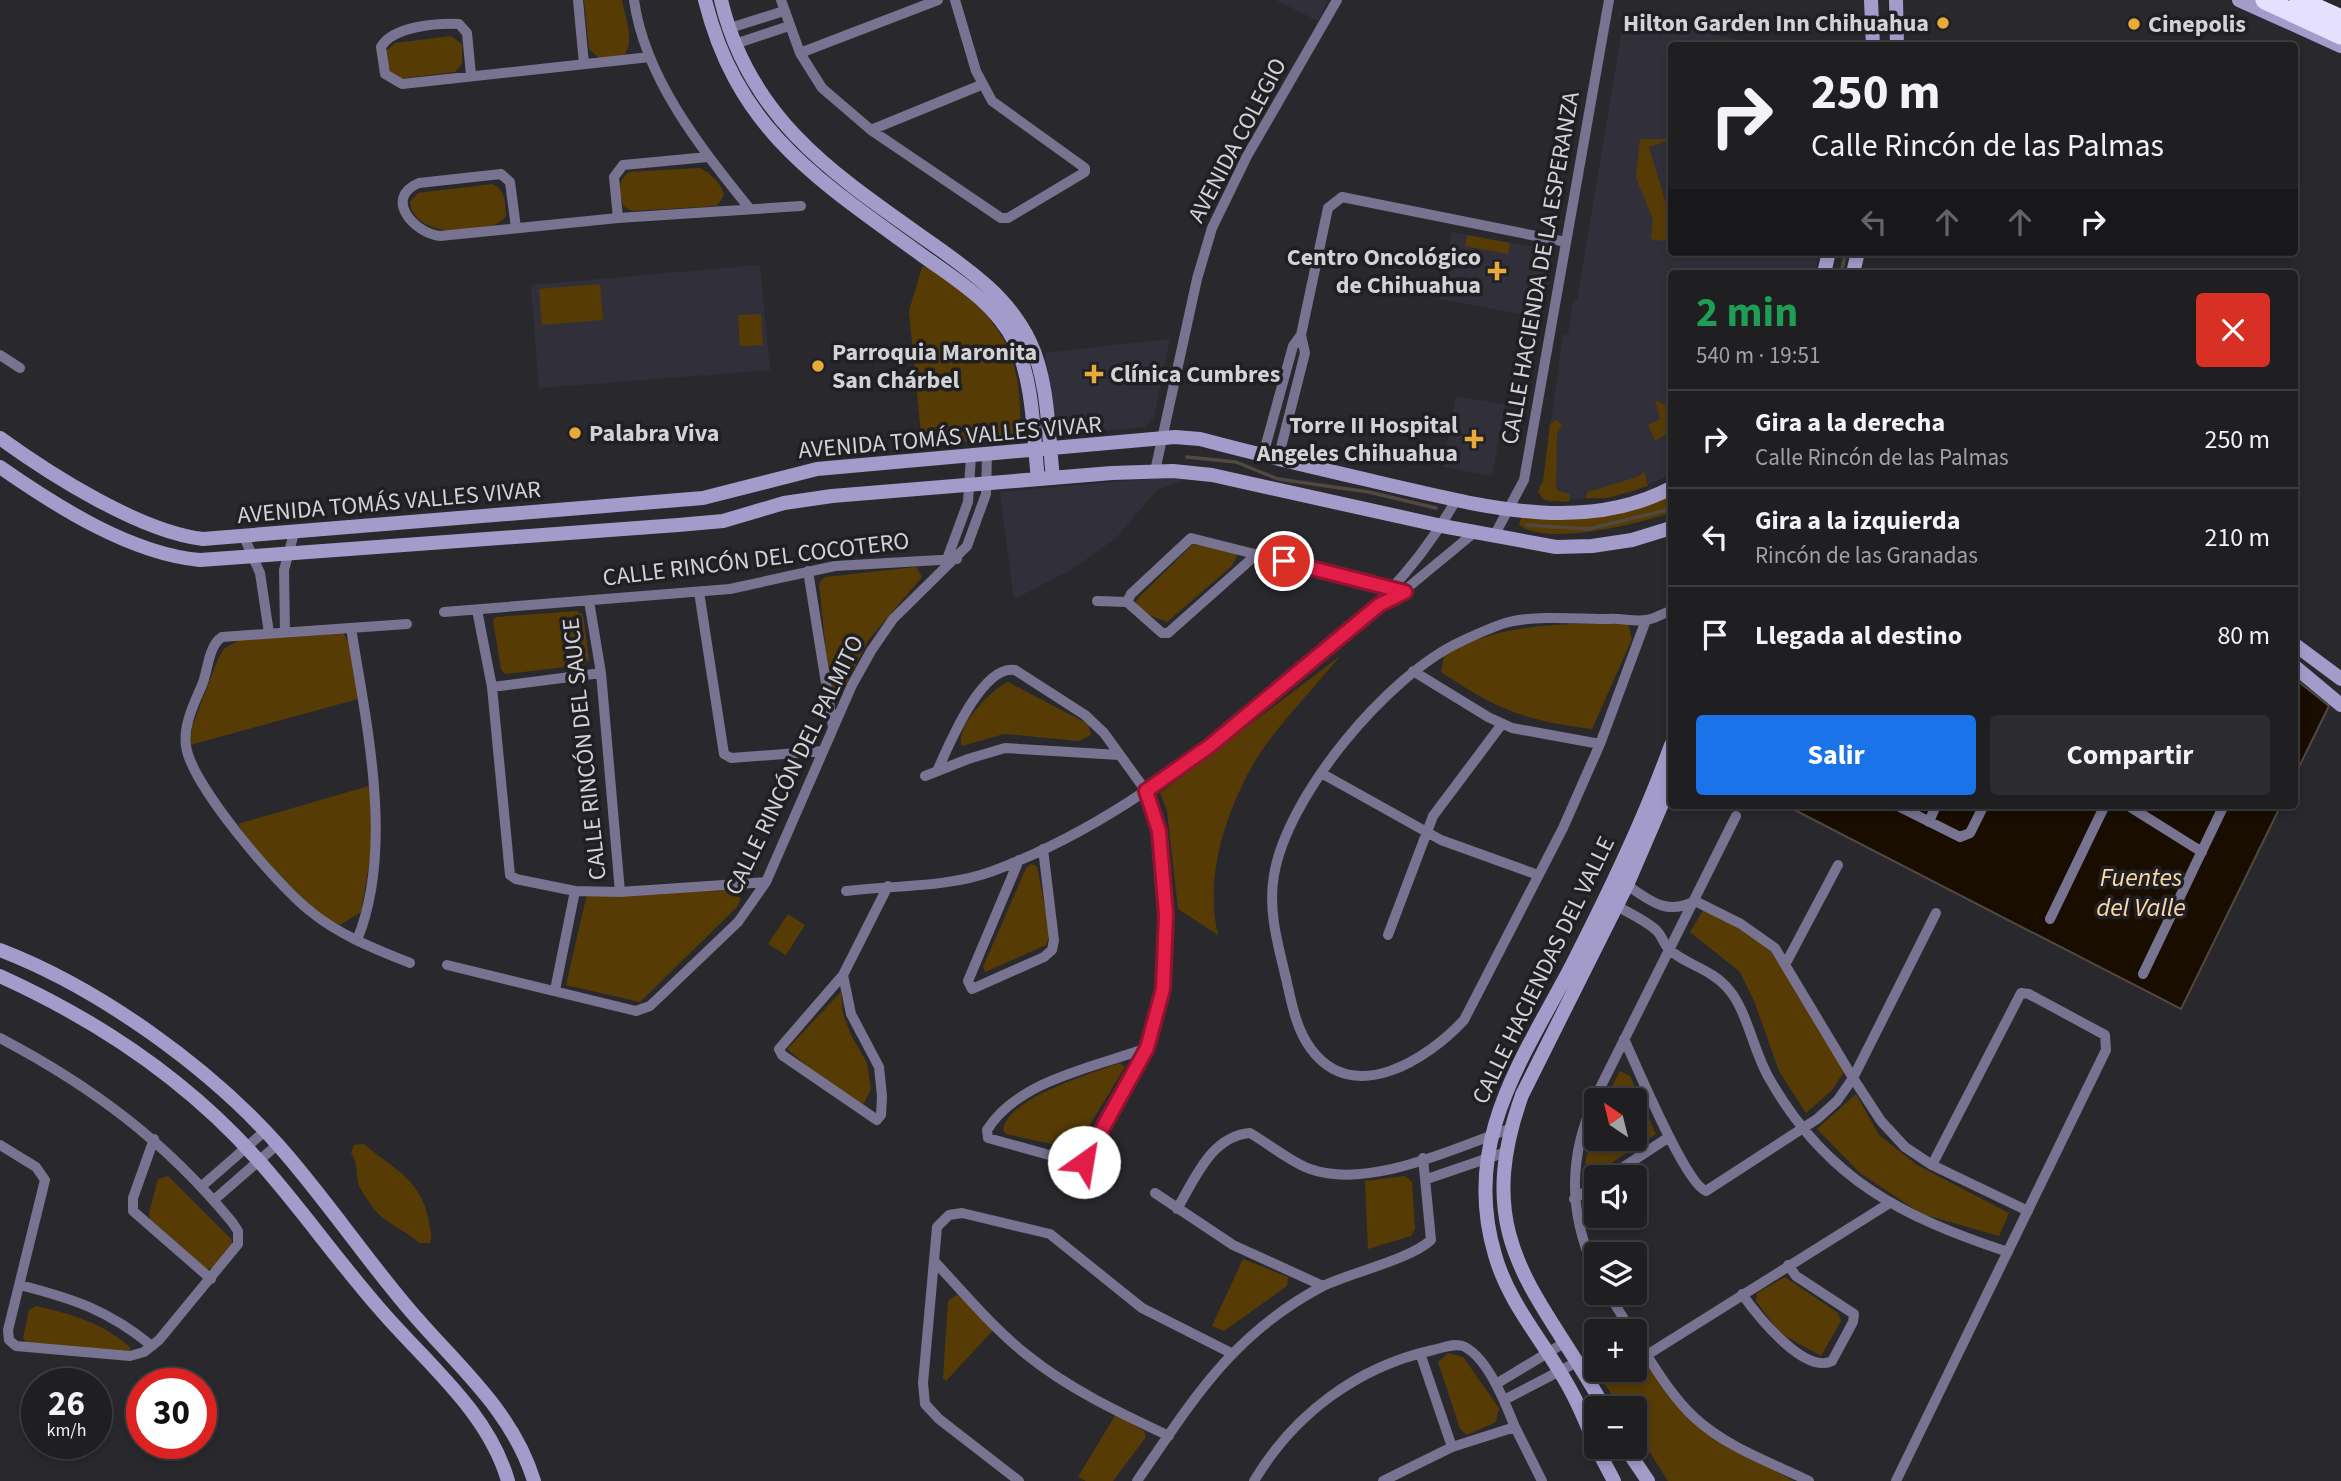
<!DOCTYPE html>
<html lang="es">
<meta charset="utf-8">
<style>
:root{--surface:#1f1f22;--page:#2c2c2f;--text:#f1f3f6;--muted:#a1a2a5;--line:#3c3d40;--accent:#1a73e8}
body{margin:0;font-family:"Source Sans 3",sans-serif;background:var(--page);color:var(--text);height:100vh;display:flex;flex-direction:column;font-size:26px;white-space:nowrap}
*{box-sizing:border-box;margin:0}
p{font-size:23px;color:var(--muted)}
.icon{flex:none;width:38px;height:38px;fill:none;stroke:currentColor;stroke-width:2;stroke-linecap:round;stroke-linejoin:round}
.map{position:relative;flex:1;overflow:hidden}
.details{position:absolute;left:1668px;top:270px;width:630px;height:539px;display:flex;flex-direction:column;background:var(--surface);border-radius:7px;box-shadow:0 4px 10px #0003,0 0 0 2px var(--line)}
.details>*{flex:none}
.banner{position:absolute;left:1668px;top:42px;width:630px;height:214px;border-radius:7px;box-shadow:0 4px 10px #0003,0 0 0 2px var(--line);background:#1f1f22;color:var(--text);overflow:hidden}
.needle{width:46px;rotate:325deg}
.fabs{position:absolute;left:1584px;top:1088px;display:grid;gap:14px}
.fabs a{display:grid;place-items:center;width:63px;height:63px;border-radius:7px;background:var(--surface);box-shadow:0 4px 10px #0003,0 0 0 2px var(--line);font-size:35px}
.speed{position:absolute;left:21px;top:1368px;display:flex;gap:14px;font-size:35px;font-weight:700;text-align:center}
.speed>*{display:grid;place-content:center;width:91px;height:91px;border-radius:50%;background:var(--surface);box-shadow:0 4px 10px #0003,0 0 0 2px var(--line);line-height:1}
.speed small{font-size:18px;font-weight:400}
.speed .limit{border:10px solid #d22;background:#fff;color:#111}
.pin{position:absolute;display:grid;place-items:center;width:60px;height:60px;color:#fff;margin:-30px;border:4px solid #fff;border-radius:50%;box-shadow:0 2px 7px #0007}
.me{position:absolute;width:77px;margin:-38px;rotate:32deg;stroke-linejoin:round;filter:drop-shadow(0 0 5px #0008)}
.turn{display:flex;align-items:center;gap:24px;height:147px;padding:0 28px;font-size:32px}
.turn .icon{width:91px;height:91px;stroke-width:2.5}
.turn b{display:block;font-size:49px;line-height:60px}
.lanes{display:flex;align-items:center;height:66px;padding:0 28px;background:#0003;justify-content:center;gap:35px;direction:ltr}
.lanes .off{opacity:.35}
.round{display:grid;place-items:center;flex:none;width:74px;height:74px;border-radius:7px;background:var(--page)}
.headline{display:flex;align-items:center;justify-content:space-between;height:119px;padding:0 28px}
h1{font-size:42px;font-weight:700;line-height:52px;color:#1e9e55}
.primary-button{display:flex;gap:14px;margin-top:auto;padding:14px 28px}
.primary-button a{flex:1;height:80px;border-radius:7px;background:var(--accent);color:#fff;font-size:28px;font-weight:700;line-height:80px;text-align:center}
.primary-button a+a{background:var(--page);color:var(--text)}
ul{padding:0;list-style:none}
li{display:flex;align-items:center;gap:21px;height:98px;padding:0 28px;border-top:2px solid var(--line)}
li div{flex:1}
li b{display:block;font-size:26px}
li em{font-style:normal}
.map>svg:first-child{display:block}
</style>
<div class="map">
<svg width="2341" height="1481" viewBox="0 0 2341 1481">
<rect width="100%" height="100%" fill="#29292d"/>
<path fill="#31303a" d="M 1276,0 L 1328,0 L 1318,21 Z
M 1618,13 L 1762,45 L 1671,46 L 1671,252 L 1819,252 L 1814,273 L 1671,273 L 1671,474 L 1630,493 L 1550,502 L 1540,496 L 1539,486 L 1543,481 L 1563,334 L 1568,335 L 1573,302 L 1577,300 L 1623,24 Z
M 1452,232 L 1545,249 L 1553,257 L 1542,318 L 1439,299 Z
M 760,265 L 770,370 L 539,388 L 531,285 Z
M 1170,339 L 1154,417 L 1145,427 L 1065,434 L 1056,432 L 1045,353 Z
M 1456,396 L 1505,405 L 1492,476 L 1443,467 Z
M 1173,477 L 1184,480 L 1157,490 L 1116,538 L 1071,570 L 1014,599 L 1000,492 Z"/>
<path fill="#563b05" d="M 584,0 L 622,0 C 625,17 636,42 623,56 L 599,58 L 589,49 Z
M 451,36 L 462,44 L 462,64 L 455,72 L 398,79 L 388,71 L 387,50 L 395,43 Z
M 1640,139 L 1671,139 L 1669,146 L 1667,141 L 1649,147 L 1671,220 L 1671,238 L 1662,241 L 1651,239 L 1653,219 L 1636,178 Z
M 699,168 C 710,172 721,183 724,195 L 717,206 L 632,211 L 623,206 C 620,192 616,182 629,172 Z
M 492,184 C 506,190 505,202 506,216 C 492,237 413,240 410,202 L 418,193 Z
M 1467,235 L 1510,243 L 1508,254 L 1465,246 Z
M 931,266 C 1001,321 1023,346 1020,439 L 922,444 L 909,311 L 922,267 Z
M 600,284 L 603,320 L 542,325 L 539,289 Z
M 761,314 L 763,345 L 740,346 L 738,315 Z
M 1655,400 L 1671,407 L 1671,431 L 1655,441 L 1648,425 L 1660,419 Z
M 1557,420 L 1562,425 L 1557,434 L 1556,487 L 1558,491 L 1570,494 L 1569,502 L 1544,500 L 1538,492 L 1543,481 L 1550,424 Z
M 1644,471 L 1648,486 L 1608,498 L 1585,498 L 1588,492 L 1640,476 Z
M 1671,490 L 1671,513 C 1638,523 1549,547 1519,525 L 1522,515 L 1548,516 Z
M 1193,544 L 1234,552 L 1237,556 L 1232,566 L 1167,622 L 1139,611 L 1135,604 L 1138,598 Z
M 916,567 L 922,577 L 867,642 L 843,691 L 834,695 L 830,691 L 819,583 L 825,577 Z
M 577,611 L 583,615 L 589,659 L 584,665 L 505,674 L 501,669 L 493,621 L 496,617 Z
M 1590,623 L 1628,624 L 1632,639 L 1592,729 C 1524,720 1498,710 1441,672 L 1444,655 C 1492,627 1536,626 1590,623 Z
M 343,633 L 349,642 L 358,699 L 190,745 L 192,727 L 218,659 L 224,649 L 239,640 Z
M 1340,656 C 1315,687 1275,728 1255,761 C 1226,811 1204,876 1218,935 L 1178,909 L 1167,811 L 1160,793 Z
M 1008,682 L 1088,724 L 1091,735 L 1079,741 L 1004,734 L 962,746 C 954,727 992,689 1008,682 Z
M 369,786 L 376,823 L 361,912 L 340,925 C 299,906 261,863 238,824 Z
M 1031,864 L 1037,866 L 1050,934 L 1046,945 L 985,972 L 983,967 L 1026,868 Z
M 731,890 L 741,899 L 737,907 L 640,1002 L 566,985 L 587,894 Z
M 1705,907 L 1759,935 L 1782,961 L 1844,1072 L 1832,1090 L 1806,1113 L 1779,1071 L 1754,1001 L 1740,972 L 1690,932 Z
M 788,914 L 805,925 L 786,955 L 768,944 Z
M 841,992 L 843,1014 L 851,1035 L 867,1063 L 871,1089 L 860,1111 L 787,1049 Z
M 1120,1063 L 1125,1067 L 1075,1149 L 1006,1134 L 1003,1130 C 1007,1098 1093,1073 1120,1063 Z
M 1620,1071 L 1630,1076 L 1656,1134 L 1594,1174 L 1585,1163 L 1596,1116 L 1596,1139 L 1634,1139 L 1634,1101 L 1604,1101 Z
M 1856,1094 L 1879,1135 L 1917,1165 L 2009,1213 L 1999,1236 L 1922,1214 L 1860,1173 L 1817,1129 Z
M 364,1144 C 394,1170 421,1178 429,1222 C 430,1231 433,1234 430,1243 L 419,1243 C 404,1228 386,1226 371,1205 C 368,1199 361,1192 359,1185 C 355,1173 359,1165 351,1153 L 354,1145 Z
M 168,1176 L 232,1240 L 231,1248 L 214,1268 L 207,1269 L 150,1221 L 149,1213 L 158,1179 Z
M 1405,1176 L 1412,1182 L 1415,1229 L 1411,1236 L 1368,1249 L 1365,1181 Z
M 1243,1259 L 1288,1277 L 1287,1286 L 1224,1331 L 1212,1326 Z
M 1785,1277 L 1838,1313 L 1841,1321 L 1821,1356 L 1780,1333 L 1756,1301 L 1757,1293 Z
M 956,1295 L 964,1297 L 995,1328 L 946,1381 L 943,1378 L 948,1301 Z
M 36,1306 C 72,1314 103,1323 131,1348 L 128,1353 L 28,1345 L 23,1338 L 29,1310 Z
M 1635,1344 L 1708,1435 L 1794,1481 L 1668,1481 L 1635,1429 L 1634,1409 L 1621,1409 L 1596,1370 L 1634,1370 Z
M 1448,1353 L 1463,1357 L 1499,1408 L 1496,1422 L 1467,1435 L 1460,1429 L 1438,1362 Z
M 1116,1414 L 1144,1431 L 1146,1437 L 1113,1481 L 1086,1481 L 1078,1477 Z"/>
<path fill="#190d00" stroke="#514840" stroke-width="2" d="M 2294,678 L 2329,706 L 2294,777 Z
M 1785,805 L 2281,805 L 2181,1009 Z"/>
<g fill="none" stroke-linecap="round" stroke-linejoin="round">
<path stroke="#514840" stroke-width="3.5" d="M 1841,273 L 1846,252
M 1187,457 L 1236,462 L 1278,479 L 1369,492 L 1436,508
M 1527,525 L 1588,529 L 1671,509"/>
<path stroke="#777390" stroke-width="10" d="M 578,0 L 584,64
M 634,0 C 645,79 701,148 750,209
M 781,0 L 800,53 L 822,88 L 871,130 L 1001,218 L 1008,218 L 1085,172 L 1085,168 L 992,101 L 976,71 L 955,0
M 730,28 L 784,11
M 735,44 L 789,26
M 800,53 L 938,0
M 471,75 L 467,33 L 459,24 C 437,23 393,26 381,47 L 385,74 L 402,84 L 650,57
M 871,130 L 981,85
M 618,218 L 614,177 L 623,165 L 708,157
M 516,228 L 510,182 L 501,174 L 419,183 C 383,198 414,233 440,236 L 618,218 L 801,206
M 1301,335 L 1328,208 L 1342,197 L 1566,242
M 0,355 L 20,368
M 1263,455 L 1293,346 L 1301,335 L 1305,353 L 1278,459
M 1155,471 L 1197,279 L 1212,228 L 1247,156 L 1337,0
M 1494,536 L 1524,480 L 1609,0
M 244,537 L 260,573 L 269,633
M 946,562 L 968,502 L 971,456
M 808,571 L 833,727
M 699,592 L 724,754 L 731,758 L 823,751
M 1400,594 L 1475,532
M 589,601 L 601,673 L 620,892
M 1097,601 L 1127,602
M 1127,602 L 1131,594 L 1191,538 L 1405,592
M 1127,602 L 1162,633 L 1168,633 L 1257,554
M 477,610 L 492,687 L 510,875 L 516,879 L 575,891 L 620,892 L 766,882
M 444,612 L 730,589 L 835,566 L 957,559
M 1646,620 L 1600,744 L 1563,828 L 1464,1020 C 1428,1059 1354,1107 1311,1049 C 1295,1028 1291,999 1285,974 C 1277,941 1268,909 1274,875 C 1287,796 1387,676 1460,642 C 1475,635 1493,626 1509,622 C 1537,615 1580,619 1609,619 C 1621,618 1635,622 1646,620 C 1655,619 1663,613 1671,611
M 407,624 L 222,637 C 208,646 208,671 202,685 C 194,704 183,725 186,746 C 191,785 278,886 310,911 C 339,935 375,949 410,963
M 351,628 C 366,723 395,848 357,940
M 285,632 L 284,570 L 294,533
M 1413,671 L 1488,717 L 1512,728 L 1600,744
M 492,687 L 601,673
M 938,769 C 949,745 982,664 1015,670 L 1085,715 L 1104,733 L 1146,791 L 1159,831 L 1166,915 L 1163,989 L 1147,1048 L 1089,1158 L 1078,1163 L 988,1138 L 987,1130 C 1018,1080 1095,1067 1147,1048
M 1321,773 L 1441,840 L 1538,875
M 925,776 L 968,759 L 1005,748 L 1119,755
M 1896,805 L 1960,837 L 1970,833 L 1984,805
M 2127,805 L 2202,852
M 1929,822 L 1936,805
M 1019,860 L 968,981 L 972,989 L 1044,957 L 1052,950 L 1054,940 L 1043,849
M 1621,881 C 1647,898 1664,917 1695,901 L 1741,924 L 1775,948 L 1853,1078 L 1881,1121 L 1905,1147 L 1932,1165 L 2028,1211
M 846,891 C 894,885 947,888 993,871 C 1103,830 1194,760 1283,685 C 1355,625 1409,584 1456,500
M 1612,903 C 1626,912 1646,920 1657,931 C 1662,936 1664,945 1669,949 C 1683,964 1712,968 1730,991 C 1747,1012 1754,1052 1769,1078 C 1826,1179 1902,1217 2008,1252
M 2050,919 L 2105,805
M 1388,935 L 1433,816 L 1502,724
M 1786,963 L 1838,865
M 447,965 L 636,1011 L 650,1006 L 738,922 L 766,882 L 852,685 L 871,651 L 893,619 L 967,546 L 986,494 L 987,454
M 2143,974 L 2224,805
M 843,975 L 851,1014 L 879,1067 L 882,1096 L 881,1115 L 877,1120 L 782,1055 L 779,1049 L 843,975 L 888,886
M 555,990 L 575,891
M 0,1038 C 93,1087 165,1141 232,1222 L 238,1231 L 238,1244 L 159,1340 L 144,1352 L 130,1356 L 16,1346 L 9,1340 L 8,1330 L 45,1180 L 36,1167 L 0,1145
M 1624,1039 C 1636,1064 1685,1184 1706,1191 L 1817,1119 L 1837,1101 L 1853,1078 L 1936,913
M 154,1139 L 133,1198 L 133,1211 L 211,1279
M 1607,1178 L 1669,1137
M 1427,1179 L 1506,1152
M 202,1186 L 265,1131
M 1155,1193 L 1233,1245 L 1323,1286
M 1574,1199 L 1596,1185
M 214,1200 L 278,1144
M 1177,1209 C 1195,1179 1211,1136 1250,1133 C 1269,1144 1290,1162 1310,1169 C 1370,1190 1454,1148 1512,1128
M 935,1262 C 965,1294 993,1328 1027,1355 C 1069,1389 1120,1413 1169,1436
M 1596,1273 C 1568,1213 1568,1156 1596,1096 L 1736,816
M 20,1285 C 74,1299 108,1310 152,1346
M 1608,1293 L 1632,1332
M 1742,1294 C 1756,1314 1804,1375 1832,1361 L 1853,1322 L 1854,1314 L 1796,1276 L 1788,1265
M 1634,1335 C 1653,1364 1670,1395 1695,1418 C 1726,1447 1772,1463 1809,1481
M 1420,1353 L 1452,1447
M 1647,1355 L 1888,1204
M 1496,1384 L 1564,1343
M 1504,1400 L 1577,1362
M 1019,1481 L 939,1419 L 925,1404 L 923,1383 L 937,1227 L 949,1215 L 962,1213 L 1050,1234 L 1142,1308 L 1231,1353
M 1137,1481 C 1193,1400 1232,1334 1323,1286 C 1352,1272 1409,1260 1431,1240 L 1423,1158
M 1254,1481 C 1294,1414 1357,1367 1433,1350 C 1443,1348 1456,1342 1465,1347 C 1489,1360 1505,1403 1515,1427
M 1383,1481 L 1452,1447 L 1515,1427 L 1542,1481
M 1896,1481 L 2106,1050 L 2105,1035 L 2029,994 L 2021,993 L 1932,1165"/>
<path stroke="#a39ccb" stroke-width="14" d="M 705,0 C 738,132 820,181 923,256 C 957,280 996,304 1015,343 C 1034,383 1033,435 1038,479
M 721,0 C 750,122 838,177 934,245 C 972,272 1010,299 1030,342 C 1049,382 1048,434 1053,478
M 1871,0 L 1873,46
M 1896,0 L 1897,46
M 2239,0 L 2341,46
M 1824,273 L 1829,252
M 1853,273 L 1858,252
M 0,438 C 51,475 141,532 203,539 L 703,498 L 817,469 L 1175,437 L 1200,439 C 1260,455 1320,469 1381,483 C 1475,504 1580,536 1671,488
M 0,467 C 56,506 131,554 200,560 L 678,525 L 723,521 L 784,503 L 832,496 L 1112,473 L 1173,471 L 1212,475 L 1442,526 L 1556,547 L 1592,546 L 1632,540 L 1671,528
M 2294,644 L 2341,679
M 2294,666 L 2341,705
M 0,950 C 99,988 209,1067 279,1146 C 325,1198 363,1255 408,1308 C 455,1364 512,1409 534,1481
M 0,976 C 97,1020 187,1080 258,1160 C 300,1207 337,1260 379,1308 C 425,1362 488,1411 508,1481
M 1605,1409 C 1540,1291 1469,1243 1522,1095 L 1627,885 L 1671,783
M 1596,1447 C 1588,1427 1580,1407 1570,1389 C 1546,1344 1509,1305 1495,1255 C 1461,1141 1523,1059 1573,963 C 1609,892 1644,820 1671,745
M 1596,1447 L 1614,1481
M 1625,1447 L 1648,1481"/>
<path stroke="#e4e0fe" stroke-width="19" d="M 2265,0 L 2341,35
M 2299,0 L 2341,19"/>
</g>
<g fill="none" stroke-linecap="round" stroke-linejoin="round">
<defs>
<path id="route" d="M 1084,1162 L 1147,1048 L 1163,989 L 1166,915 L 1159,831 L 1146,791 L 1211,745 L 1379,605 L 1405,592 L 1284,561"/>
</defs>
<use href="#route" stroke="#92132f" stroke-width="18"/>
<use href="#route" stroke="#e11d48" stroke-width="12"/>
</g>
<g fill="#e9ab38" stroke="#201f23" stroke-width="2.5">
<circle cx="1943" cy="23" r="7"/>
<circle cx="2134" cy="24" r="7"/>
<path d="M1493.5 260.5h7v7h7v7h-7v7h-7v-7h-7v-7h7z"/>
<circle cx="818" cy="366" r="7"/>
<path d="M1090.5 363.5h7v7h7v7h-7v7h-7v-7h-7v-7h7z"/>
<circle cx="575" cy="433" r="7"/>
<path d="M1470.5 428.5h7v7h7v7h-7v7h-7v-7h-7v-7h7z"/>
</g>
<g text-anchor="middle" stroke-width="7" stroke-linejoin="round" paint-order="stroke">
<g font-size="24" font-weight="bold" fill="#d3d3d6" stroke="#201f23" text-anchor="start">
<text x="1929" y="31" text-anchor="end">Hilton Garden Inn Chihuahua</text>
<text x="2148" y="32">Cinepolis</text>
<text x="1481" y="265" text-anchor="end">Centro Oncológico<tspan x="1481" dy="28">de Chihuahua</tspan></text>
<text x="832" y="360">Parroquia Maronita<tspan x="832" dy="28">San Chárbel</tspan></text>
<text x="1110" y="382">Clínica Cumbres</text>
<text x="1458" y="433" text-anchor="end">Torre II Hospital<tspan x="1458" dy="28">Angeles Chihuahua</tspan></text>
<text x="589" y="441">Palabra Viva</text>
</g>
<g font-size="24" fill="#d3d3d6" stroke="#201f23">
<text transform="translate(1237 140) rotate(-62)" y="8">AVENIDA COLEGIO</text>
<text transform="translate(1540 268) rotate(-80)" y="8">CALLE HACIENDA DE LA ESPERANZA</text>
<text transform="translate(950 437) rotate(-5)" y="8">AVENIDA TOMÁS VALLES VIVAR</text>
<text transform="translate(389 502) rotate(-5)" y="8">AVENIDA TOMÁS VALLES VIVAR</text>
<text transform="translate(756 559) rotate(-7)" y="8">CALLE RINCÓN DEL COCOTERO</text>
<text transform="translate(584 749) rotate(-96)" y="8">CALLE RINCÓN DEL SAUCE</text>
<text transform="translate(794 765) rotate(-64)" y="8">CALLE RINCÓN DEL PALMITO</text>
<text transform="translate(1543 970) rotate(-64)" y="8">CALLE HACIENDAS DEL VALLE</text>
</g>
<g font-size="26" font-style="italic" fill="#fddaa5" stroke="#201f23">
<text x="2141" y="886">Fuentes<tspan x="2141" dy="30">del Valle</tspan></text>
</g>
</g>
</svg>
<div class="fabs">
<a><svg class="needle" viewBox="-14 -14 28 28"><path d="M0-13l5 13h-10z" fill="#e53935"/><path d="M0 13l5-13h-10z" fill="#a1a2a5"/></svg></a>
<a><svg class="icon" aria-label="sound" viewBox="0 0 24 24"><path d="M4 9h4l5-4v14l-5-4H4zM17 9q2 3 0 6"/></svg></a>
<a><svg class="icon" aria-label="layers" viewBox="0 0 24 24"><path d="M12 4l9 5-9 5-9-5zM3 14l9 5 9-5"/></svg></a>
<a>+</a>
<a>−</a>
</div>
<div class="speed"><div>26<small>km/h</small></div><div class="limit">30</div></div>
<div class="pin" style="left:1284px;top:561px;background:#d93025"><svg class="icon" aria-label="arrive" viewBox="0 0 24 24"><path d="M6 21V4h12l-3 4 3 4H6"/></svg></div>
<svg class="me" style="left:1084px;top:1162px" viewBox="-20 -20 40 40"><circle r="19" fill="#fff"/><path d="M0-13L10 11 0 6-10 11z" fill="#e11d48"/></svg>
<div class="banner">
<div class="turn"><svg class="icon" aria-label="right" viewBox="0 0 24 24"><path d="M7 20v-9h11M14 6l5 5-5 5"/></svg><div><b>250 m</b>Calle Rincón de las Palmas</div></div>
<div class="lanes"><svg class="icon off" aria-label="left" viewBox="0 0 24 24"><path d="M17 20v-9H6M10 6l-5 5 5 5"/></svg><svg class="icon off" aria-label="ahead" viewBox="0 0 24 24"><path d="M12 20V5M6 11l6-6 6 6"/></svg><svg class="icon off" aria-label="ahead" viewBox="0 0 24 24"><path d="M12 20V5M6 11l6-6 6 6"/></svg><svg class="icon" aria-label="right" viewBox="0 0 24 24"><path d="M7 20v-9h11M14 6l5 5-5 5"/></svg></div>
</div>
<section class="details">
<div class="headline"><div><h1>2 min</h1><p>540 m · 19:51</p></div><a class="round" style="background:#d93025;color:#fff"><svg class="icon" aria-label="close" viewBox="0 0 24 24"><path d="M6 6l12 12M18 6L6 18"/></svg></a></div>
<ul>
<li><svg class="icon" aria-label="right" viewBox="0 0 24 24"><path d="M7 20v-9h11M14 6l5 5-5 5"/></svg><div><b>Gira a la derecha</b><p>Calle Rincón de las Palmas</p></div><em>250 m</em></li>
<li><svg class="icon" aria-label="left" viewBox="0 0 24 24"><path d="M17 20v-9H6M10 6l-5 5 5 5"/></svg><div><b>Gira a la izquierda</b><p>Rincón de las Granadas</p></div><em>210 m</em></li>
<li><svg class="icon" aria-label="arrive" viewBox="0 0 24 24"><path d="M6 21V4h12l-3 4 3 4H6"/></svg><div><b>Llegada al destino</b></div><em>80 m</em></li>
</ul>
<div class="primary-button"><a>Salir</a><a>Compartir</a></div>
</section>
</div>
